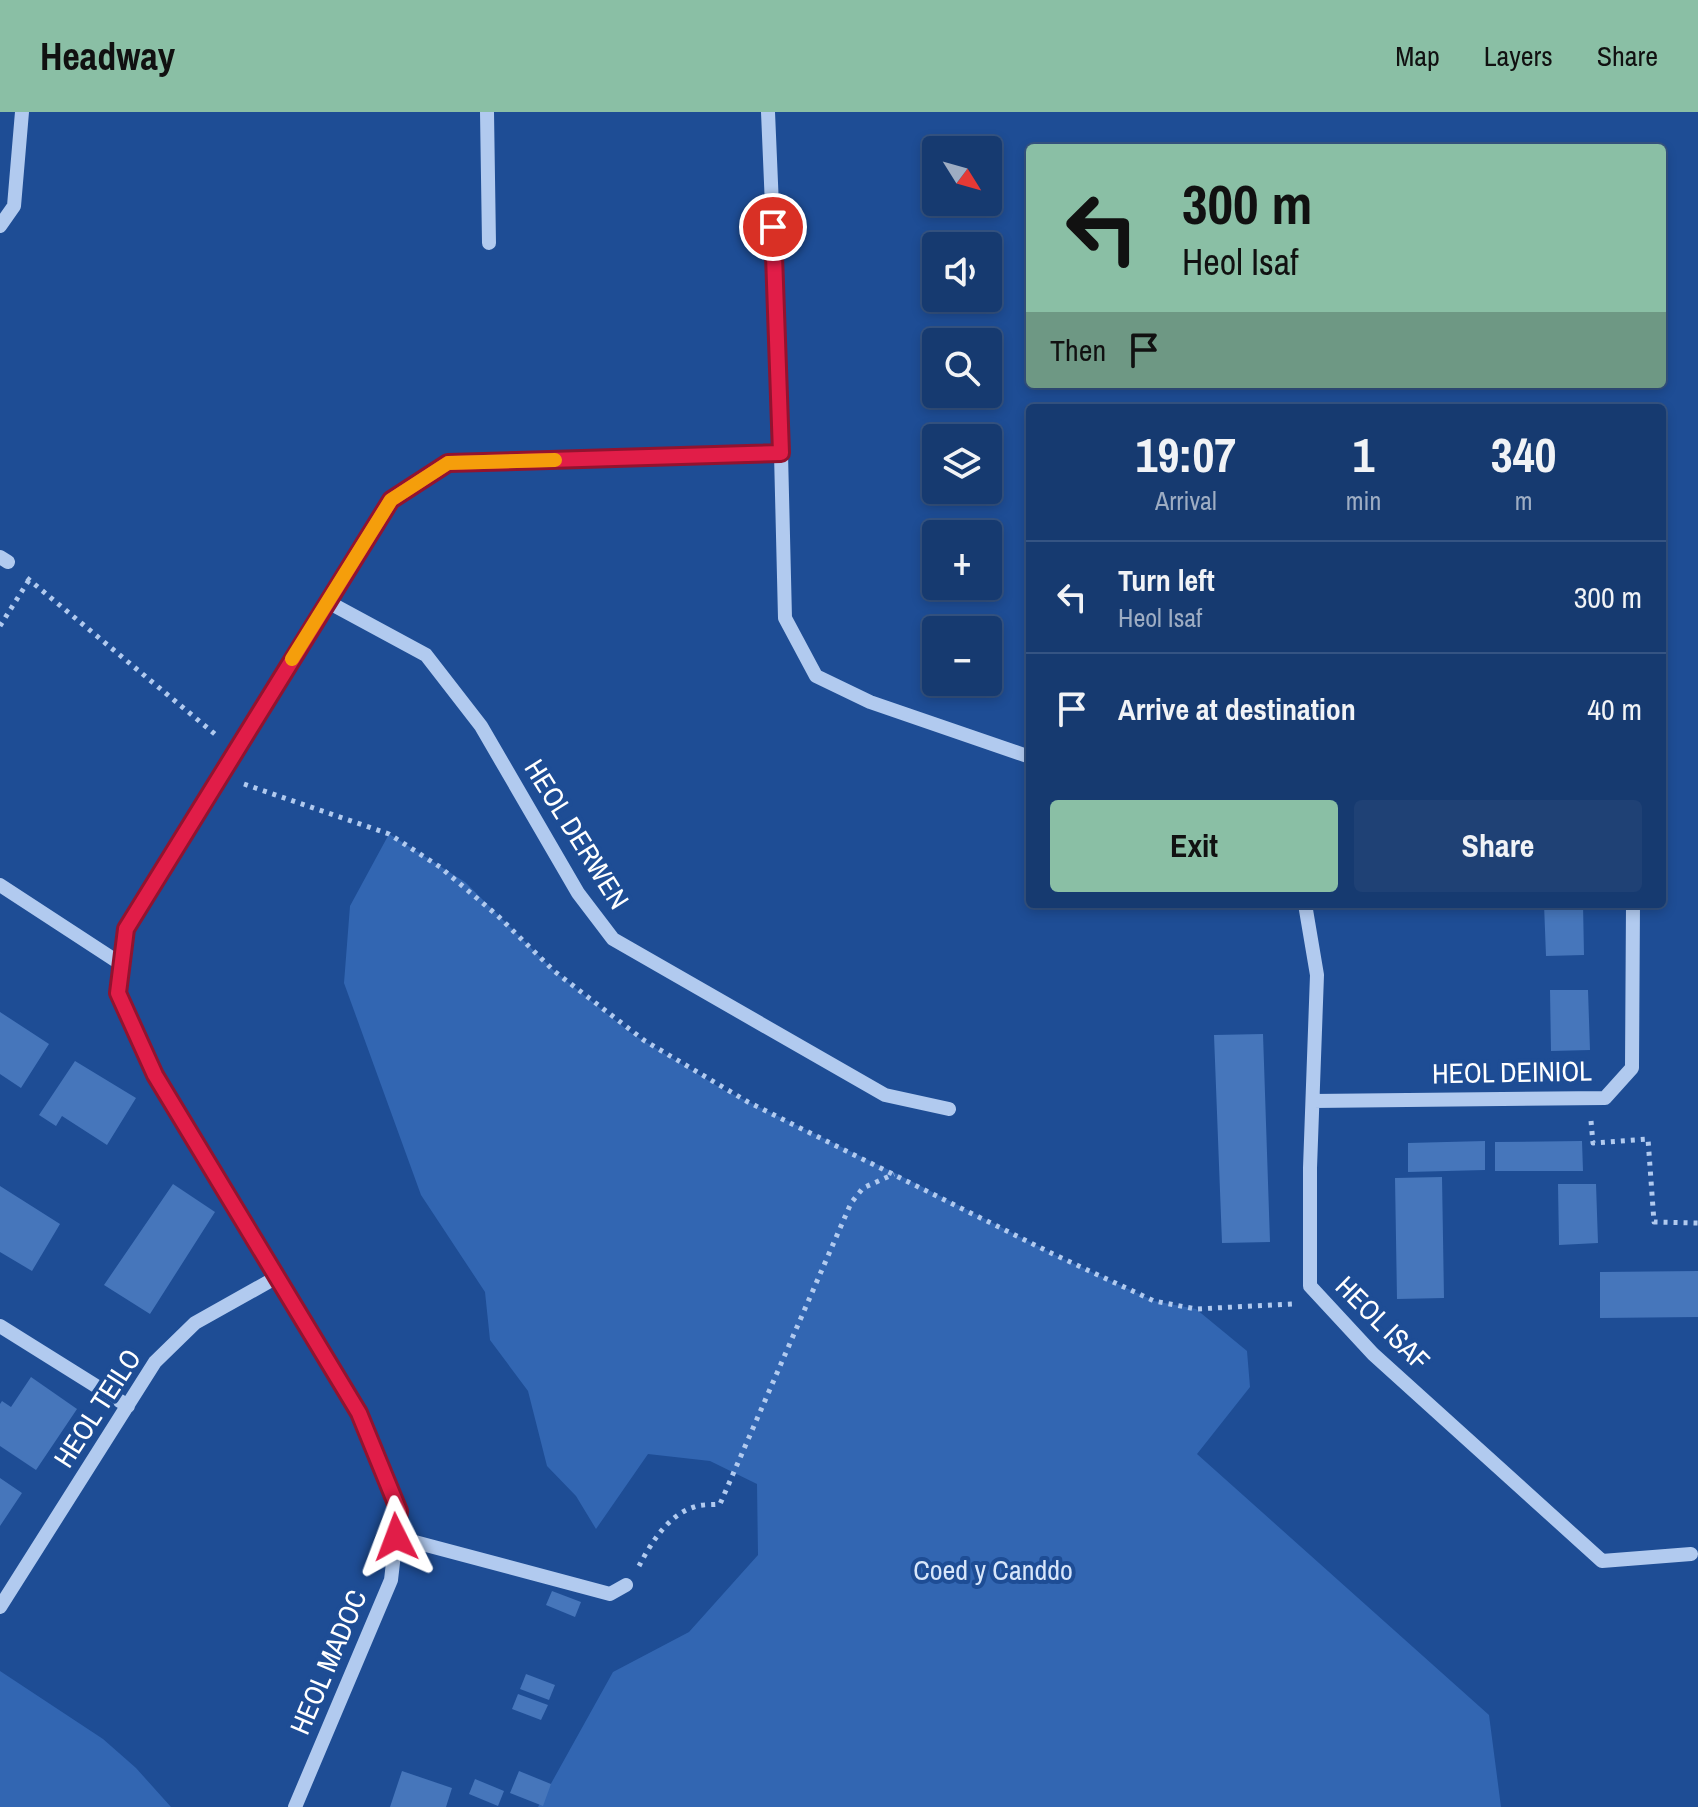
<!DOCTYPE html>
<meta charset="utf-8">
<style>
:root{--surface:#163a70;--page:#1f4175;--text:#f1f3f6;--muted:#9eadc3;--line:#355483;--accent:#8abfa5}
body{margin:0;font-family:"Archivo Narrow",sans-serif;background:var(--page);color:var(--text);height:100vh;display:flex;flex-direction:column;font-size:30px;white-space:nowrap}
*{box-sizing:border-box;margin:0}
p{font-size:26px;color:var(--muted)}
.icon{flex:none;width:44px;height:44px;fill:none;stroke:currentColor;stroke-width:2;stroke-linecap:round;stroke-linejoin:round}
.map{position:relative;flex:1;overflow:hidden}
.sheet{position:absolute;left:1026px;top:292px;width:640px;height:504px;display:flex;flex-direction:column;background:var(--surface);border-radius:8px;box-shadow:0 4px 12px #0003,0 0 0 2px var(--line)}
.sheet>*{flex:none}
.guide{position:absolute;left:1026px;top:32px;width:640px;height:244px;border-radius:8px;box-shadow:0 4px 12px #0003,0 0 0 2px var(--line);background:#8abfa5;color:#111;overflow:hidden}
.needle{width:52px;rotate:127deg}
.buttons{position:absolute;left:922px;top:24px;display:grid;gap:16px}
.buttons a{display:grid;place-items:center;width:80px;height:80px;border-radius:8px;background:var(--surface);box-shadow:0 4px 12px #0003,0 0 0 2px var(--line);font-size:40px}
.pin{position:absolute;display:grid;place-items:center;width:68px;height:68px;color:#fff;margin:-34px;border:4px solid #fff;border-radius:50%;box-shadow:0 2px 8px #0007}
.me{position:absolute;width:88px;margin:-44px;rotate:357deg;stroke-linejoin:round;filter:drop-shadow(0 0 6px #0008)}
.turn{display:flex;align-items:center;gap:28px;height:168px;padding:0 24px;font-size:36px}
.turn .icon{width:104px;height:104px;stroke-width:2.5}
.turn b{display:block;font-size:56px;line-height:68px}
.then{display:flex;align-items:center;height:76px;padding:0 24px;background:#0003;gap:16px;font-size:30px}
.eta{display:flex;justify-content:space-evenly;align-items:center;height:136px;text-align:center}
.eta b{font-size:48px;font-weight:800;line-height:56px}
.cta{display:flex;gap:16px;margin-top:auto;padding:16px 24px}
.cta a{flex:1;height:92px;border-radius:8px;background:var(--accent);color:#111;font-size:32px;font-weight:800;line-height:92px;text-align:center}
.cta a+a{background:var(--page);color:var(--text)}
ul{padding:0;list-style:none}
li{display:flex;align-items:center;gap:24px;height:112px;padding:0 24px;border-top:2px solid var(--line)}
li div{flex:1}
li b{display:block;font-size:30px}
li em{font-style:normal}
header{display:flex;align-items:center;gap:48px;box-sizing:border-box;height:112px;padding:0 40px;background:var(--accent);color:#111}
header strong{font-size:38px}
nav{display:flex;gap:44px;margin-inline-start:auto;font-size:28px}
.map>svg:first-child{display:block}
</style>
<header>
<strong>Headway</strong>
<nav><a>Map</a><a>Layers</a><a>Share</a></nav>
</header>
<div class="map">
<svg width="1698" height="1695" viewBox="0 0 1698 1695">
<rect width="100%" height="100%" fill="#1e4d95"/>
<path fill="#3266b2" d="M 389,722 L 465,770 L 554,859 L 631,921 L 724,978 L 899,1063 L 1053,1142 L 1154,1189 L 1196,1197 L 1247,1239 L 1250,1275 L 1197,1342 L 1489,1603 L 1501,1695 L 538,1695 L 613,1560 L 689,1520 L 758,1443 L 757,1372 L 710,1349 L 648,1342 L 596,1417 L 576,1384 L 547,1354 L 528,1279 L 490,1228 L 485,1180 L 421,1083 L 344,871 L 350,794 Z
M 0,1559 L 103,1627 L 136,1656 L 171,1695 L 0,1695 Z"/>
<path fill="#4676bb" d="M 1544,792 L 1583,792 L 1584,843 L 1546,844 Z
M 1550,878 L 1588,878 L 1590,938 L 1551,939 Z
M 0,900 L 49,932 L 21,976 L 0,962 Z
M 1263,922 L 1270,1130 L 1222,1131 L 1214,923 Z
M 75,949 L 136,986 L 107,1033 L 62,1004 L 56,1014 L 39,1003 Z
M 1485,1029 L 1485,1058 L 1408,1060 L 1408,1031 Z
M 1582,1029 L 1583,1059 L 1495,1059 L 1495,1030 Z
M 1442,1065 L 1444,1186 L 1397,1187 L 1395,1066 Z
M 173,1072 L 215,1100 L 150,1202 L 104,1173 Z
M 1558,1072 L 1596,1072 L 1598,1131 L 1559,1133 Z
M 0,1074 L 60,1112 L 32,1159 L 0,1140 Z
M 1698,1159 L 1698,1205 L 1600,1206 L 1600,1160 Z
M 31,1265 L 77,1297 L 36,1358 L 0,1334 L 0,1292 L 2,1289 L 11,1295 Z
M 0,1366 L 22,1381 L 0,1414 Z
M 552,1479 L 581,1490 L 575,1505 L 546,1493 Z
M 526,1562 L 555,1573 L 549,1588 L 520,1577 Z
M 518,1582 L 548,1593 L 541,1608 L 512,1597 Z
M 402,1659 L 452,1676 L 446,1695 L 390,1695 Z
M 519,1659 L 551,1672 L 543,1694 L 510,1681 Z
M 475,1667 L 504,1679 L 498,1694 L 469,1682 Z"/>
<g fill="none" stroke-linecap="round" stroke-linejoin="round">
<path stroke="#b1caef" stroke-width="5" stroke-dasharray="4 6" stroke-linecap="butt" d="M 27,466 L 216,623
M 0,514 L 29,468
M 244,672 L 389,722 L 440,755 L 498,804 L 554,859 L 645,929 L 748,990 L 1053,1142 L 1154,1189 L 1196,1197 L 1292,1192
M 1591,1009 L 1593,1031 L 1648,1027 L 1654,1110 L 1698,1111
M 639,1454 C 651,1431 668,1403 694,1395 C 702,1392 712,1393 720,1392 L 851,1091 L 863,1076 L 894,1062"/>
<path stroke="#b1caef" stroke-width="14" d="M 487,0 L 489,131
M 768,0 L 779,259 L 785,506 L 816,564 L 870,590 L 1030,645
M 0,114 L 14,94 L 22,0
M 0,445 L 8,450
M 328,490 L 426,543 L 481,614 L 578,781 L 613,827 L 885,983 L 949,997
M 0,773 L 121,852
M 1305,792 L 1317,863 L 1310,1056 L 1310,1174 L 1373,1242 L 1602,1449 L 1691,1442
M 1313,989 L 1605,986 L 1632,956 L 1633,792
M 0,1214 L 128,1294
M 396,1425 L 610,1482 L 626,1473
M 0,1495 L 155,1250 L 195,1211 L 277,1165
M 295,1695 L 391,1468 L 399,1399 L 359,1301 L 155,963 L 118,881 L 126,817 L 391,388 L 448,351 L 781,341"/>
</g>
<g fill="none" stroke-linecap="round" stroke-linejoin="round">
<defs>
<path id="route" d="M 396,1425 L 399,1399 L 359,1301 L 155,963 L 118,881 L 126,817 L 391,388 L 448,351 L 781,341 L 773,115"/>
</defs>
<use href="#route" stroke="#92132f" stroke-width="20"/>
<use href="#route" stroke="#e11d48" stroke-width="14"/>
<path stroke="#f59e0b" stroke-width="14" d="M 292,547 L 391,388 L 448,351 L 555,348"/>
</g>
<g text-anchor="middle" stroke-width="8" stroke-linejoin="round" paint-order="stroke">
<g font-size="28" fill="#fff" stroke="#1e4d95">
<text transform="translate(577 722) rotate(58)" y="10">HEOL DERWEN</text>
<text transform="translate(1512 960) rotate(-1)" y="10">HEOL DEINIOL</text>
<text transform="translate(1383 1211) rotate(45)" y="10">HEOL ISAF</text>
<text transform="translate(97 1296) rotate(-57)" y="10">HEOL TEILO</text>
<text transform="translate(328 1550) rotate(-67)" y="10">HEOL MADOC</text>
</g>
<g font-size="28" fill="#d7e6fa" stroke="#1e4d95">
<text x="993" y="1468">Coed y Canddo</text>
</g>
</g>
</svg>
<div class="buttons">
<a><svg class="needle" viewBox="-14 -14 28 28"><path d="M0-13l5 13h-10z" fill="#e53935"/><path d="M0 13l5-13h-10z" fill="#9eadc3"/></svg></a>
<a><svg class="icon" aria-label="sound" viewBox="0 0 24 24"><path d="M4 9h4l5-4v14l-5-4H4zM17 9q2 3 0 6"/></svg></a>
<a><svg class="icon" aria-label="search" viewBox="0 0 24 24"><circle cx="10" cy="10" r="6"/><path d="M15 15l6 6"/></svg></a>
<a><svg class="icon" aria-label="layers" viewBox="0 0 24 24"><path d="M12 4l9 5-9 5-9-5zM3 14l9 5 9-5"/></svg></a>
<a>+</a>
<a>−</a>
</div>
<div class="pin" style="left:773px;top:115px;background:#d93025"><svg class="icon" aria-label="arrive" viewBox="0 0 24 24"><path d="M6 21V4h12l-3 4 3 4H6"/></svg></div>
<svg class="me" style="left:396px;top:1425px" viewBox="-20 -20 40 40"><path d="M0-17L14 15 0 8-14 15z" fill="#e11d48" stroke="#fff" stroke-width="4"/></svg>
<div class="guide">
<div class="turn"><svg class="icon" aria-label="left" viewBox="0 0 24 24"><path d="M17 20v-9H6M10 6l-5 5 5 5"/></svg><div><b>300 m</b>Heol Isaf</div></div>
<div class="then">Then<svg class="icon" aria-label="arrive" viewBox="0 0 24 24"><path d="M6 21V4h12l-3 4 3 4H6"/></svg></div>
</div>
<section class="sheet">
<div class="eta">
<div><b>19:07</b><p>Arrival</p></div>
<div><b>1</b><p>min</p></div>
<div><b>340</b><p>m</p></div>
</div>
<ul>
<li><svg class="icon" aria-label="left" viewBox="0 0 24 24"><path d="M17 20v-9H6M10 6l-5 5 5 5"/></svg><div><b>Turn left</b><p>Heol Isaf</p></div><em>300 m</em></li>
<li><svg class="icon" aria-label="arrive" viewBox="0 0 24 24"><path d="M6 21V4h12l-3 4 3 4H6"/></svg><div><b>Arrive at destination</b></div><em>40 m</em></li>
</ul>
<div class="cta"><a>Exit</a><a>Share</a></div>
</section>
</div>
